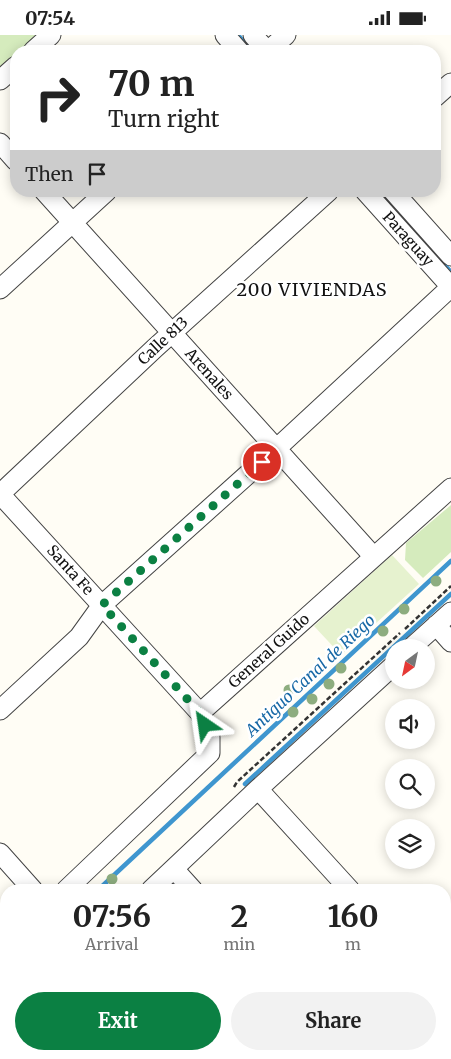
<!DOCTYPE html>
<style>
:root{--surface:#fff;--page:#f2f2f2;--text:#222;--muted:#767676;--accent:#0b8043}
body{margin:0;font-family:Merriweather,serif;background:var(--page);color:var(--text);height:100vh;display:flex;flex-direction:column;font-size:19px;white-space:nowrap}
*{box-sizing:border-box;margin:0}
p{font-size:16px;color:var(--muted)}
.icon{flex:none;width:28px;height:28px;fill:none;stroke:currentColor;stroke-width:2;stroke-linecap:round;stroke-linejoin:round}
.map{position:relative;flex:1;overflow:hidden}
.drawer{position:absolute;left:0px;top:849px;width:451px;height:176px;display:flex;flex-direction:column;background:var(--surface);border-radius:20px 20px 0 0;box-shadow:0 2px 12px #0003}
.drawer>*{flex:none}
.top-card{position:absolute;left:10px;top:10px;width:431px;height:152px;border-radius:20px;box-shadow:0 2px 12px #0003;background:#fff;color:var(--text);overflow:hidden}
.needle{width:32px;rotate:213deg}
.tools{position:absolute;left:385px;top:604px;display:grid;gap:10px}
.tools a{display:grid;place-items:center;width:50px;height:50px;border-radius:50%;background:var(--surface);box-shadow:0 2px 12px #0003;font-size:25px}
.pin{position:absolute;display:grid;place-items:center;width:42px;height:42px;color:#fff;margin:-21px;border:2px solid #fff;border-radius:50%;box-shadow:0 1px 5px #0007}
.me{position:absolute;width:55px;margin:-28px;rotate:328deg;stroke-linejoin:round;filter:drop-shadow(0 0 4px #0008)}
.turn{display:flex;align-items:center;gap:18px;height:105px;padding:0 15px;font-size:22px}
.turn .icon{width:65px;height:65px;stroke-width:2.5}
.turn b{display:block;font-size:35px;line-height:42px}
.then{display:flex;align-items:center;height:48px;padding:0 15px;background:#0003;gap:10px;font-size:19px}
.eta{display:flex;justify-content:space-evenly;align-items:center;height:85px;text-align:center}
.eta b{font-size:30px;font-weight:700;line-height:35px}
.cta{display:flex;gap:10px;margin-top:auto;padding:10px 15px}
.cta a{flex:1;height:58px;border-radius:30px;background:var(--accent);color:#fff;font-size:20px;font-weight:700;line-height:58px;text-align:center}
.cta a+a{background:var(--page);color:var(--text)}
.status{display:flex;justify-content:space-between;align-items:center;height:35px;padding:0 25px;background:var(--surface);direction:ltr}
.status svg{height:14px;fill:currentColor}
.map>svg:first-child{display:block}
</style>
<div class="status"><b>07:54</b><svg viewBox="0 0 49 12"><path d="M0 12V9h3v3zM5 12V6h3v6zM10 12V3h3v9zM15 12V0h3v12zM26 1h20v11H26zM47 4h2v5h-2z"/></svg></div>
<div class="map">
<svg width="451" height="1024" viewBox="0 0 451 1024">
<rect width="100%" height="100%" fill="#fffdf5"/>
<path fill="#d5ebbd" d="M 0,0 L 39,0 L 20,16 L 16,16 L 16,20 L 0,35 Z
M 451,470 L 451,517 L 423,543 L 405,525 L 406,508 Z
M 445,981 L 451,988 L 451,1024 L 360,1024 L 355,1019 L 445,1019 Z
M 6,1007 L 6,1019 L 162,1019 L 167,1024 L 0,1024 L 0,1013 Z"/>
<path fill="#e6f2cf" d="M 392,520 L 419,549 L 341,620 L 314,591 Z"/>
<g fill="none" stroke-linecap="round" stroke-linejoin="round">
<path stroke="#3f96cf" stroke-width="4.5" d="M 238,0 L 252,16
M 378,156 L 451,237
M 245,749 L 451,559
M 98,855 L 451,526
M 0,947 L 6,941"/>
<defs>
<path id="minor" d="M 225,0 L 239,16
M 253,0 L 267,16
M 33,16 L 51,0
M 268,16 L 286,0
M 0,45 L 16,31
M 435,62 L 451,48
M 0,108 L 16,126
M 44,156 L 374,522
M 393,156 L 451,221
M 0,254 L 107,156
M 0,459 L 200,678 L 210,702 L 210,718 L 66,855
M 0,459 L 155,313 L 329,156
M 436,590 L 451,607
M 412,612 L 451,577
M 0,675 L 79,602 L 102,570 L 276,414 L 451,252 L 365,156
M 200,678 L 451,453
M 258,754 L 350,855
M 0,818 L 33,855
M 174,834 L 193,855
M 151,855 L 258,754 L 394,630
M 445,905 L 451,900
M 445,959 L 451,965
M 0,996 L 6,991
M 181,1019 L 185,1024
M 340,1019 L 344,1024
M 313,1024 L 318,1019"/>
</defs>
<use href="#minor" stroke="#444" stroke-width="21"/>
<path stroke="#333" stroke-width="2.5" stroke-dasharray="5 2.5" stroke-linecap="butt" d="M 405,594 L 451,551
M 234,752 L 237,747 L 400,598
M 130,855 L 135,850
M 0,972 L 6,966
M 373,1019 L 388,1024
M 432,1019 L 433,1024"/>
<use href="#minor" stroke="#fff" stroke-width="19"/>
</g>
<g fill="#8dad7f">
<circle cx="436" cy="546" r="5.5"/>
<circle cx="404" cy="574" r="5.5"/>
<circle cx="383" cy="596" r="5.5"/>
<circle cx="341" cy="633" r="5.5"/>
<circle cx="329" cy="649" r="5.5"/>
<circle cx="289" cy="655" r="5.5"/>
<circle cx="312" cy="664" r="5.5"/>
<circle cx="293" cy="677" r="5.5"/>
<circle cx="112" cy="844" r="5.5"/>
</g>
<g fill="none" stroke-linecap="round" stroke-linejoin="round">
<path stroke="#0b8043" stroke-width="9" stroke-dasharray="0 16.2" d="M 205,690 L 200,678 L 102,570 L 262,427"/>
</g>
<g text-anchor="middle" stroke-width="5" stroke-linejoin="round" paint-order="stroke">
<g font-size="15" fill="#111" stroke="#fff">
<text transform="translate(408 204) rotate(48)" y="5">Paraguay</text>
<text transform="translate(163 306) rotate(-43)" y="5">Calle 813</text>
<text transform="translate(209 339) rotate(48)" y="5">Arenales</text>
<text transform="translate(70 535) rotate(48)" y="5">Santa Fe</text>
<text transform="translate(269 616) rotate(-42)" y="5">General Guido</text>
</g>
<g font-size="16" font-style="italic" fill="#1768a6" stroke="#fff">
<text transform="translate(310 640) rotate(-43)" y="6">Antiguo Canal de Riego</text>
</g>
<g font-size="18" letter-spacing="1" fill="#111" stroke="#fff">
<text x="312" y="261">200 VIVIENDAS</text>
</g>
</g>
</svg>
<div class="tools">
<a><svg class="needle" viewBox="-14 -14 28 28"><path d="M0-13l5 13h-10z" fill="#e53935"/><path d="M0 13l5-13h-10z" fill="#767676"/></svg></a>
<a><svg class="icon" aria-label="sound" viewBox="0 0 24 24"><path d="M4 9h4l5-4v14l-5-4H4zM17 9q2 3 0 6"/></svg></a>
<a><svg class="icon" aria-label="search" viewBox="0 0 24 24"><circle cx="10" cy="10" r="6"/><path d="M15 15l6 6"/></svg></a>
<a><svg class="icon" aria-label="layers" viewBox="0 0 24 24"><path d="M12 4l9 5-9 5-9-5zM3 14l9 5 9-5"/></svg></a>
</div>
<div class="pin" style="left:262px;top:427px;background:#d93025"><svg class="icon" aria-label="arrive" viewBox="0 0 24 24"><path d="M6 21V4h12l-3 4 3 4H6"/></svg></div>
<svg class="me" style="left:205px;top:690px" viewBox="-20 -20 40 40"><path d="M0-17L14 15 0 8-14 15z" fill="#0b8043" stroke="#fff" stroke-width="4"/></svg>
<div class="top-card">
<div class="turn"><svg class="icon" aria-label="right" viewBox="0 0 24 24"><path d="M7 20v-9h11M14 6l5 5-5 5"/></svg><div><b>70 m</b>Turn right</div></div>
<div class="then">Then<svg class="icon" aria-label="arrive" viewBox="0 0 24 24"><path d="M6 21V4h12l-3 4 3 4H6"/></svg></div>
</div>
<section class="drawer">
<div class="eta">
<div><b>07:56</b><p>Arrival</p></div>
<div><b>2</b><p>min</p></div>
<div><b>160</b><p>m</p></div>
</div>
<div class="cta"><a>Exit</a><a>Share</a></div>
</section>
</div>
